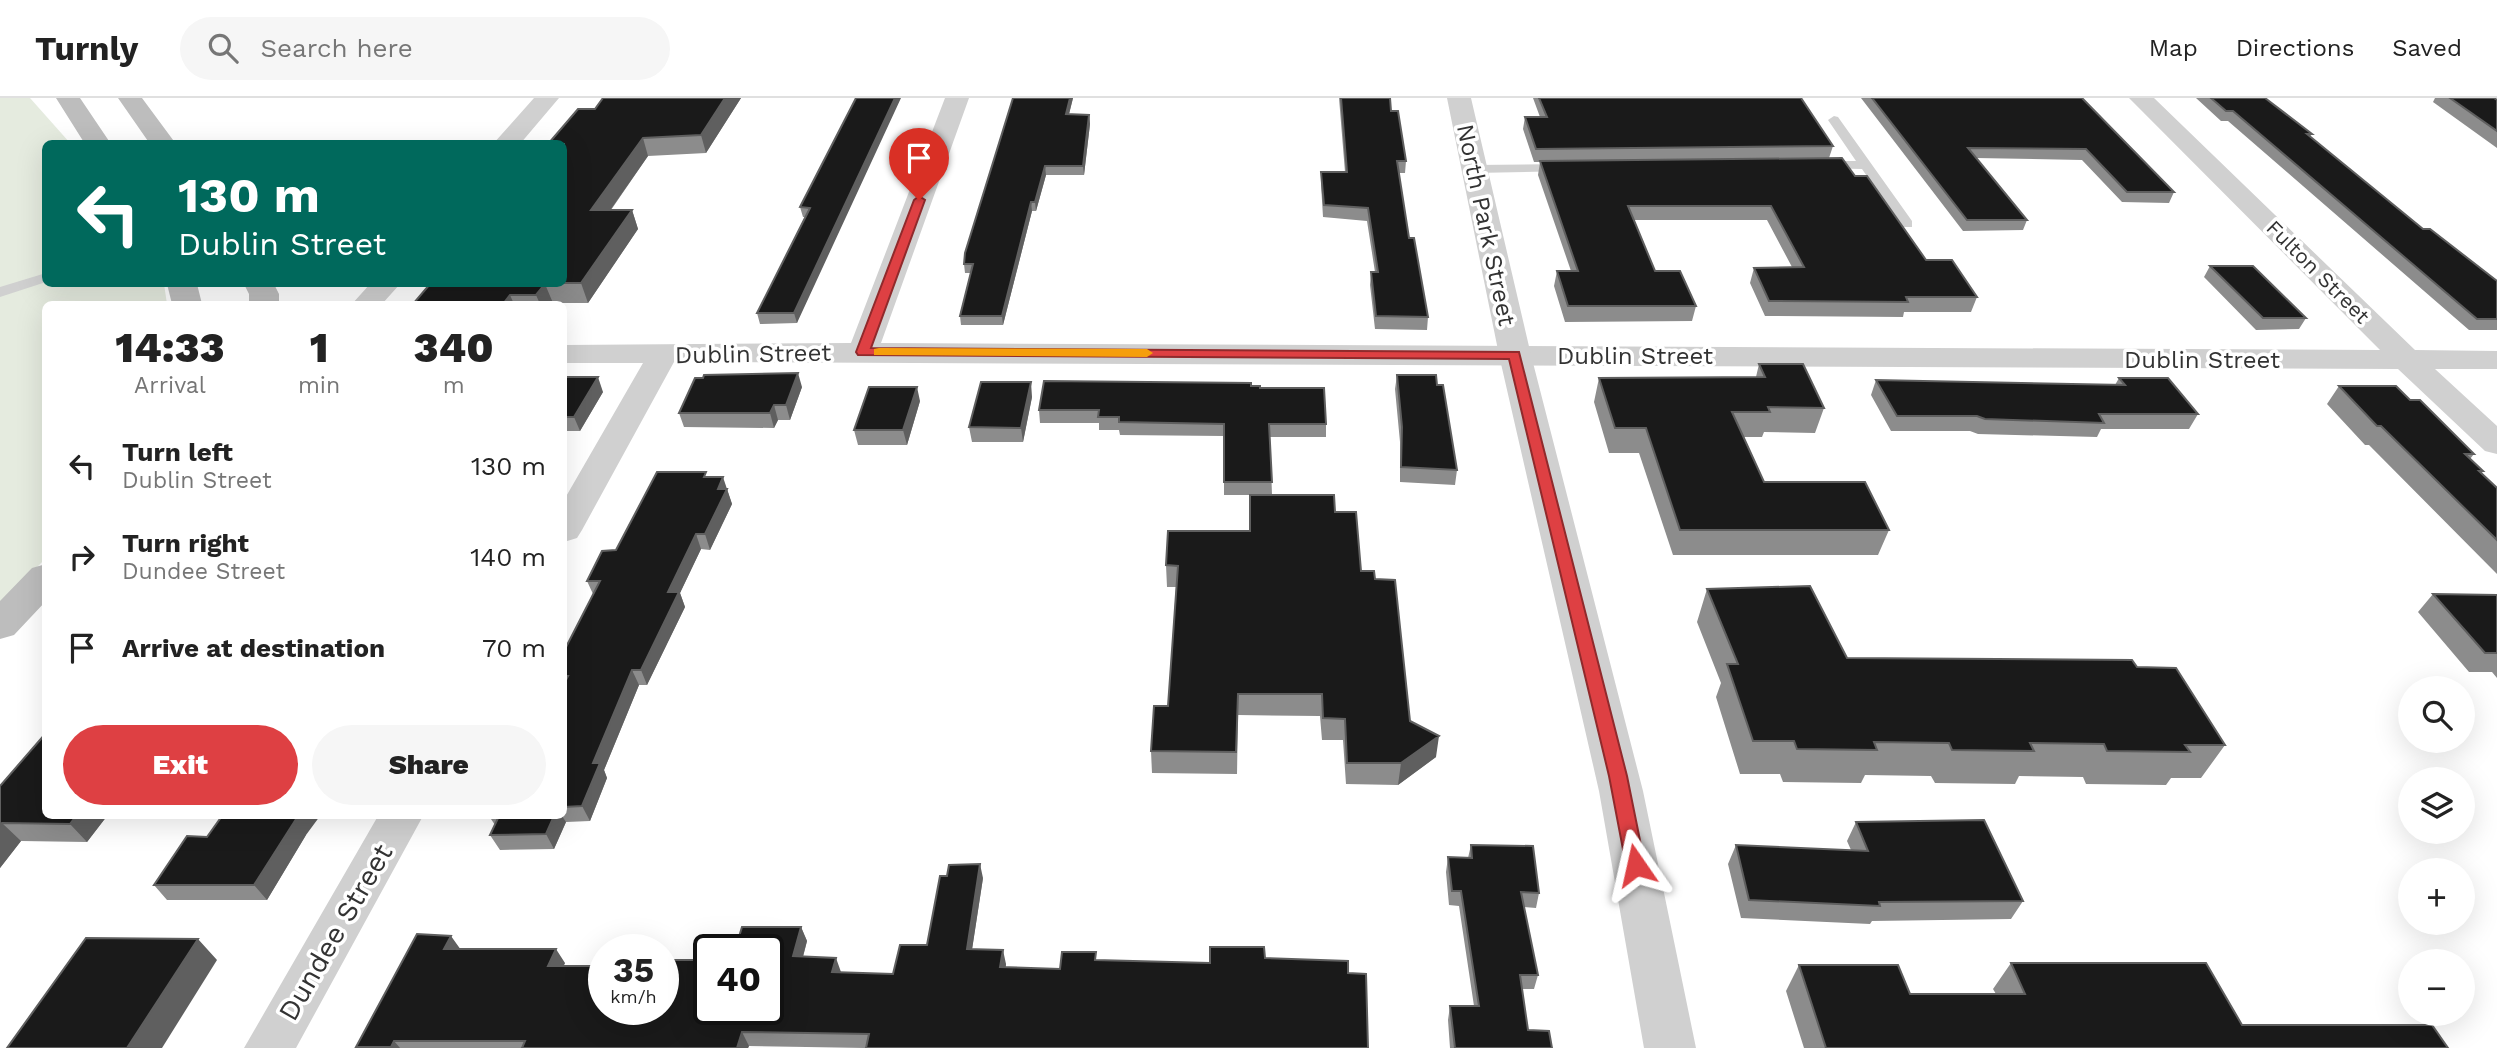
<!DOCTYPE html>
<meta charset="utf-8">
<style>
:root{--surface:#fff;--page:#f6f6f6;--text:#222;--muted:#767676;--line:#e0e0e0;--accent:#de4043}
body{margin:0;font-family:"Work Sans",sans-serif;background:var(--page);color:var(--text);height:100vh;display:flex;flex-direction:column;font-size:26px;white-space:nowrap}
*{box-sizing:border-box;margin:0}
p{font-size:23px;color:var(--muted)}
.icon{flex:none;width:38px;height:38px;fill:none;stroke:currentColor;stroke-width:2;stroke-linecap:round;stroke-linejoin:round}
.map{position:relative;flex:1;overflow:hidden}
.details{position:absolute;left:42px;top:203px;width:525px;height:518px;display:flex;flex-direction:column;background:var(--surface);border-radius:10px;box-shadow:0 7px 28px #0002}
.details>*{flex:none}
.hud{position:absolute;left:42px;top:42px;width:525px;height:147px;border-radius:10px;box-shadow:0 7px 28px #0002;background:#00695c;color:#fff;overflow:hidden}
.controls{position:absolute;left:2398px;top:578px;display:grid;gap:14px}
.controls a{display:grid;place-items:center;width:77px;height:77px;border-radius:50%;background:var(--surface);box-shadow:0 7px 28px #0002;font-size:35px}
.speed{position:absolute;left:588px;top:836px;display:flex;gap:14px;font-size:35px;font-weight:700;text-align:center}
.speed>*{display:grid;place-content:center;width:91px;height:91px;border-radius:50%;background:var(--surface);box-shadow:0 7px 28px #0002;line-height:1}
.speed small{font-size:18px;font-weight:400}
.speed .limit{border:4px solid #111;border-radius:10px;background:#fff;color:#111}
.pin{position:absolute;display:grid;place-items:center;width:60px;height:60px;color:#fff;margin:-72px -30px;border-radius:50% 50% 50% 0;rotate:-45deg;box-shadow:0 0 7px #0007}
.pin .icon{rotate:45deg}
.me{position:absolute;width:77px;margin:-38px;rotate:349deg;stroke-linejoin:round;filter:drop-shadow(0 0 5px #0008)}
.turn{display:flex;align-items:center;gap:24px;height:147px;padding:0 21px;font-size:32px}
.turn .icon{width:91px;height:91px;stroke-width:2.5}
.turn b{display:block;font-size:49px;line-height:60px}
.eta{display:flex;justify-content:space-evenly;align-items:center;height:119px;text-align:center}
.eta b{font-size:42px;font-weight:800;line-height:49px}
.button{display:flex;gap:14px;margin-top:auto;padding:14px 21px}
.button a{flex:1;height:80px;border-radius:42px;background:var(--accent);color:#fff;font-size:28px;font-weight:800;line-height:80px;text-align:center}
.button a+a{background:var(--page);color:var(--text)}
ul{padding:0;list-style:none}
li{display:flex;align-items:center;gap:21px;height:91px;padding:0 21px}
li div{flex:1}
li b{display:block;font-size:26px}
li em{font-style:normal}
header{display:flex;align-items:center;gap:42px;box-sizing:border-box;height:98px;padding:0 35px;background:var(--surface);border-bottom:2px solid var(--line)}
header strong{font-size:33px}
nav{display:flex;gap:38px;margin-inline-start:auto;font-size:24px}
.search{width:490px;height:63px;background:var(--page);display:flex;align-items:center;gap:18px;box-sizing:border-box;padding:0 24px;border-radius:38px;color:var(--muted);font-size:26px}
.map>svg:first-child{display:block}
</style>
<header>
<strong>Turnly</strong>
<div class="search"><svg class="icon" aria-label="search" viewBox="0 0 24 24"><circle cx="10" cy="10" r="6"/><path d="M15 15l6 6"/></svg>Search here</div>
<nav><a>Map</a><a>Directions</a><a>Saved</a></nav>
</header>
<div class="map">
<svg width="2497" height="950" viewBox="0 0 2497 950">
<rect width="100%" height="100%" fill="#fff"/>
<path fill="#e5ebdf" d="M 0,0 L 30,0 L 70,45 L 46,46 L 46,186 L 164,186 L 167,206 L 46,206 L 45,461 L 0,507 Z"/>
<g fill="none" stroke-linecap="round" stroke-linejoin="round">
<path fill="#d0d0d0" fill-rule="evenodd" d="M 1834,18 L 1838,19 L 1912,123 L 1912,129 L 1902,129 L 1862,71 L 1816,70 L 1814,67 L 1821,63 L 1856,63 L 1828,22 Z
M 1563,66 L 1568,67 L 1568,73 L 1474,75 L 1467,71 L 1474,67 Z
M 46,175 L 46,184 L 0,199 L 0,189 Z"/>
<path fill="#d0d0d0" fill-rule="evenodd" d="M 945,0 L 969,0 L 881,245 L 2380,252 L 2129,0 L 2154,0 L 2415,252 L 2497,253 L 2497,271 L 2435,271 L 2497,328 L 2497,356 L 2485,353 L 2398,271 L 674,264 L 582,432 L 577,440 L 564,444 L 564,402 L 643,265 L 564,265 L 564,247 L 851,245 Z
M 370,186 L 400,186 L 382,206 L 352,206 Z
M 378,718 L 423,718 L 296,950 L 244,950 Z"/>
<path fill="#d0d0d0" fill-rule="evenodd" d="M 534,0 L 559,0 L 520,46 L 493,46 Z
M 1447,0 L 1471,0 L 1531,257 L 1643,693 L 1696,950 L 1644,950 L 1599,693 L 1499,257 Z"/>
<path fill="#bdbdbd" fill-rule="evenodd" d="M 56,0 L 80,0 L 111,46 L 85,46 Z
M 118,0 L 142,0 L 176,46 L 150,46 Z
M 167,186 L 197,186 L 202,206 L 172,206 Z
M 244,186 L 274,186 L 279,196 L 279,206 L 249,206 L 249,196 Z
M 46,466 L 46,503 L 14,537 L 0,541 L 0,503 L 32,470 Z"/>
</g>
<path fill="#8c8c8c" d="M 741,0 L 706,55 L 648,58 L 611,112 L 632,112 L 638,131 L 588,205 L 553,205 L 552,206 L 413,206 L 595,11 Z
M 856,0 L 797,225 L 760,226 L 757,215 L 805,119 L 803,119 L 800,109 Z
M 1013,0 L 1073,0 L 1069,16 L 1089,17 L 1090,26 L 1084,77 L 1046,77 L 1036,113 L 1032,113 L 1003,227 L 961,227 L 960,218 L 971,175 L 965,175 L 964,166 Z
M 1339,0 L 1390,0 L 1391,13 L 1406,63 L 1405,75 L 1399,75 L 1409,140 L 1428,219 L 1427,232 L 1375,231 L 1370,187 L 1371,174 L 1375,174 L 1367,123 L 1323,119 L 1321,86 L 1321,74 L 1345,74 Z
M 1533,0 L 1801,0 L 1833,48 L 1829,60 L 1855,78 L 1926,162 L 1977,199 L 1971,214 L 1904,214 L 1903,219 L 1765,218 L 1750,185 L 1754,170 L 1792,169 L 1767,122 L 1634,122 L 1655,173 L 1696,208 L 1692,223 L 1565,224 L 1554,188 L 1557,173 L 1571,173 L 1538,77 L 1540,64 L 1534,64 L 1523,31 L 1525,19 L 1540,19 Z
M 1861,0 L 2082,0 L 2174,94 L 2169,105 L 2122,104 L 2082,62 L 1976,60 L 2027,122 L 2023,132 L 1963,133 Z
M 2196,0 L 2265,0 L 2312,36 L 2310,39 L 2423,131 L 2497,183 L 2497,232 L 2469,232 L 2228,23 L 2221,23 Z
M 2435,0 L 2494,0 L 2497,2 L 2497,50 L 2433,4 Z
M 2210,168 L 2306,220 L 2299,231 L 2256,232 L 2204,179 Z
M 1759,266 L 1824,310 L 1815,335 L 1764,334 L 1762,339 L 1744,339 L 1764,384 L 1889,432 L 1878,457 L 1673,457 L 1639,355 L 1609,355 L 1594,304 L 1599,280 L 1756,279 Z
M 1397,277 L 1457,372 L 1455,387 L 1400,384 L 1400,344 L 1395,291 Z
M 564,280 L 603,294 L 580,333 L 564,333 Z
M 2119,280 L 2198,316 L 2189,331 L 2101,331 L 2097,339 L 1978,336 L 1970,333 L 1891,333 L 1871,297 L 1876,282 L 2115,287 Z
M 1251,288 L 1260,290 L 1326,326 L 1326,339 L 1270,339 L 1272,397 L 1224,397 L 1224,338 L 1120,337 L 1119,332 L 1099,332 L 1099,325 L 1040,325 L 1039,312 Z
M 2339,288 L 2410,302 L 2474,356 L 2470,361 L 2483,373 L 2482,375 L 2497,390 L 2497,476 L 2369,347 L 2365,347 L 2327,306 Z
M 802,289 L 790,322 L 778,322 L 774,330 L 684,329 L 679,315 Z
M 1032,299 L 1023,344 L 972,344 L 969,329 Z
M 920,303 L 907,347 L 858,347 L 854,332 Z
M 708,379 L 727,391 L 732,406 L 710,452 L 701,451 L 680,495 L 685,509 L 647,587 L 639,587 L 604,672 L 607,680 L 590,723 L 566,724 L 554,751 L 500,752 L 490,737 L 495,727 L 489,718 L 564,718 L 564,553 L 593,496 L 587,483 L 616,452 Z
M 1335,414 L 1361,473 L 1375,481 L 1410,623 L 1436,659 L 1398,687 L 1346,686 L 1343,642 L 1322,642 L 1320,618 L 1238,617 L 1237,676 L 1152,675 L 1151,653 L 1168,608 L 1176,489 L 1167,489 L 1166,467 L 1250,433 Z
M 1707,491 L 1847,560 L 2137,569 L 2225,647 L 2201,680 L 2171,680 L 2166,687 L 2086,686 L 2083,679 L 2019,678 L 2015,686 L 1935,685 L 1931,678 L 1865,677 L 1861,685 L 1783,684 L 1780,676 L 1740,676 L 1716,599 L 1721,585 L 1697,524 Z
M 2433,496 L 2497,497 L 2497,580 L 2492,574 L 2469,574 L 2418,514 Z
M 0,688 L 46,718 L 107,718 L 87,744 L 21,743 L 0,770 Z
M 1856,724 L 2023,803 L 2011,821 L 1872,823 L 1870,826 L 1741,820 L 1728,766 L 1736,747 L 1851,752 L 1847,743 Z
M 306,737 L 267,802 L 167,802 L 154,787 L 207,739 Z
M 1471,747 L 1539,795 L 1536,810 L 1524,809 L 1538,877 L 1534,891 L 1522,891 L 1528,932 L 1552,950 L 1450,950 L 1448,922 L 1450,908 L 1474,908 L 1459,808 L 1449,807 L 1446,774 L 1448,759 L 1468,760 Z
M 983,780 L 972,851 L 1006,866 L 1006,869 L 1060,871 L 1097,862 L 1210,865 L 1265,860 L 866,950 L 749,948 L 748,950 L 358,950 L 356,949 L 461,851 L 565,865 L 563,868 L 709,912 L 801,829 L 807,843 L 803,859 L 841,874 L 893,876 L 927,847 Z
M 2011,865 L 2242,927 L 2448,950 L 1804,950 L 1786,893 L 1799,867 L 1910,896 L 1996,896 L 1993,891 Z"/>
<path fill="#5f5f5f" d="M 725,0 L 741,0 L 706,55 L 701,37 Z
M 895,0 L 901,0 L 797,225 L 794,215 Z
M 1070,0 L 1073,0 L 1067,24 L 1066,16 Z
M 1089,17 L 1090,26 L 1084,77 L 1083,68 Z
M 643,40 L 648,58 L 597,131 L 591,112 Z
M 1045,68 L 1046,77 L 1036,113 L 1035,104 Z
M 1031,104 L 1032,113 L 1003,227 L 1002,218 Z
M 632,112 L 638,131 L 588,205 L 581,185 Z
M 545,186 L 553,205 L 552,206 L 540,206 L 536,197 Z
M 510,197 L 514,206 L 503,206 Z
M 798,275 L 802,289 L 790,322 L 786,307 Z
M 598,279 L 603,294 L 580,333 L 574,319 Z
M 1031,284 L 1032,299 L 1023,344 L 1021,330 Z
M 917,289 L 920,303 L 907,347 L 903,332 Z
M 774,307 L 778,322 L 774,330 L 770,315 Z
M 723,379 L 732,406 L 710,452 L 705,436 L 718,391 Z
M 696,436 L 701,451 L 680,495 L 685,509 L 647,587 L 641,572 L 668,494 Z
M 632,572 L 639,587 L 604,672 L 607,680 L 590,723 L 582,708 L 593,665 Z
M 1439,638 L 1436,659 L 1398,687 L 1401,665 Z
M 76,718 L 107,718 L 87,744 L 70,726 Z
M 298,718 L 320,718 L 306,737 L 267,802 L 254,787 Z
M 554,718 L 562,718 L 566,724 L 554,751 L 546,736 Z
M 2,725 L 21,743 L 0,770 L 0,728 Z
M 980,766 L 983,780 L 970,865 L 967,851 Z
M 801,829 L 807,843 L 799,873 L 793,858 Z
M 451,838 L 461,852 L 444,851 Z
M 198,841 L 217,862 L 162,950 L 127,950 Z
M 556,851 L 565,865 L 557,883 L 548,868 Z
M 1003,852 L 1006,866 L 1003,884 L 1000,869 Z
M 836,860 L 841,874 L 832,874 Z
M 742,934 L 749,948 L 748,950 L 737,950 Z
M 394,943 L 400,950 L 391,950 Z"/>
<path fill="#1a1a1a" stroke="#5f5f5f" stroke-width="2" d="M 603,0 L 725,0 L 701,37 L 643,40 L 591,112 L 632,112 L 581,185 L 564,185 L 564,46 L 548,46 L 578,11 L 595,11 Z
M 856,0 L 895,0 L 794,215 L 757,215 L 810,110 L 800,109 Z
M 1013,0 L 1070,0 L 1066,16 L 1089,17 L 1083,68 L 1045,68 L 1035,104 L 1031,104 L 1002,218 L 960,218 L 973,166 L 964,166 L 965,155 Z
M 1341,0 L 1390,0 L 1391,13 L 1398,13 L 1406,63 L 1397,63 L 1409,140 L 1414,140 L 1428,219 L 1376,218 L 1371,174 L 1378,174 L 1368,110 L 1324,107 L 1321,74 L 1347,74 Z
M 1539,0 L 1801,0 L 1833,48 L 1536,51 L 1525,19 L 1547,19 Z
M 1872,0 L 2082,0 L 2174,94 L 2127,94 L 2086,51 L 1968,50 L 2027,122 L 1967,122 Z
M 2211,0 L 2265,0 L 2312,36 L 2307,36 L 2423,131 L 2430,131 L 2497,183 L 2497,221 L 2477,221 L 2233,13 L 2226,13 Z
M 2450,0 L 2494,0 L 2497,2 L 2497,33 Z
M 1842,60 L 1855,78 L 1867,78 L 1926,162 L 1952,162 L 1977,199 L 1906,199 L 1908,204 L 1769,203 L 1754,170 L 1804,169 L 1771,108 L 1628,108 L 1655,173 L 1680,173 L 1696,208 L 1568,208 L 1557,173 L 1578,173 L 1540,63 Z
M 2210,168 L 2253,168 L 2306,220 L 2263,220 Z
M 430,186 L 545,186 L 536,197 L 510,197 L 503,206 L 413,206 Z
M 1759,266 L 1803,266 L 1824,310 L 1768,309 L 1770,314 L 1732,314 L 1764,384 L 1865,384 L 1889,432 L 1680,432 L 1646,330 L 1615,330 L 1599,280 L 1765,279 Z
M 798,275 L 786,307 L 774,307 L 770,315 L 679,315 L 695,280 L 703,280 L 704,277 Z
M 1397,277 L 1436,277 L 1437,287 L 1443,287 L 1457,372 L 1401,369 L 1402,329 Z
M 564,279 L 598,279 L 574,319 L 564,319 Z
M 2119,280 L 2168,280 L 2198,316 L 2099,316 L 2104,325 L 1985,321 L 1977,318 L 1897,318 L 1876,282 L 2125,287 Z
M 1044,283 L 1251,285 L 1251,288 L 1260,288 L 1260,290 L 1324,290 L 1326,326 L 1269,326 L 1272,384 L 1224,384 L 1224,326 L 1119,324 L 1119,319 L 1098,319 L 1099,312 L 1039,312 Z
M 981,284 L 1031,284 L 1021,330 L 969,329 Z
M 2339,288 L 2396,288 L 2410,302 L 2420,302 L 2474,356 L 2465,356 L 2483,373 L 2479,373 L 2497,390 L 2497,442 L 2381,328 L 2377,328 Z
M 869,289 L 917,289 L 903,332 L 854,332 Z
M 657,374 L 706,374 L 704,379 L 723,379 L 718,391 L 727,391 L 705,436 L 696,436 L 668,494 L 679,494 L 641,572 L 632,572 L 593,665 L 600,665 L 582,708 L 564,709 L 564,586 L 568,578 L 564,578 L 564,553 L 600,483 L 587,483 L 602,453 L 616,452 Z
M 1250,397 L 1334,397 L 1335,414 L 1356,414 L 1361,473 L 1374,473 L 1375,481 L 1395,482 L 1410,623 L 1439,638 L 1401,665 L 1347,665 L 1345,621 L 1323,620 L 1322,596 L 1238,596 L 1236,654 L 1151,653 L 1154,608 L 1168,608 L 1178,468 L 1166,467 L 1168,433 L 1250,433 Z
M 1810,488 L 1847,560 L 2132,562 L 2137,569 L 2176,570 L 2225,647 L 2185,647 L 2190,654 L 2107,653 L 2104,646 L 2030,645 L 2034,653 L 1952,652 L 1949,645 L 1874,644 L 1877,652 L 1797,651 L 1794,643 L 1753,643 L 1727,566 L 1738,566 L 1707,491 Z
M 2433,496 L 2497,497 L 2497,555 L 2485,555 Z
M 46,635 L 46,718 L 76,718 L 70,726 L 2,725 L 0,728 L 0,688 Z
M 222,718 L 298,718 L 254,787 L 154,787 L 187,738 L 207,739 Z
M 499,718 L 554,718 L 546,736 L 490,737 Z
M 1984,722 L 2023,803 L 1879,804 L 1880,808 L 1749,802 L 1736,747 L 1868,753 L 1856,724 Z
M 1471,747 L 1533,748 L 1539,795 L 1521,794 L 1538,877 L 1520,877 L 1528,932 L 1549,933 L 1552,950 L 1455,950 L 1450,908 L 1479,908 L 1461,793 L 1452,793 L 1448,759 L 1472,760 Z
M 980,766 L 967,851 L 1003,852 L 1000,869 L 1060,871 L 1062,854 L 1096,854 L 1095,862 L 1210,865 L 1210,849 L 1264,849 L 1265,860 L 1348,863 L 1348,875 L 1366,876 L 1368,950 L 866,950 L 869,936 L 742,934 L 737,950 L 522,950 L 525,943 L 394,943 L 391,949 L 356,949 L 417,836 L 451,838 L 444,851 L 556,851 L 548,868 L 604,868 L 604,912 L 663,912 L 663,862 L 709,862 L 709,912 L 768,912 L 768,852 L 735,852 L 742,829 L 801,829 L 793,858 L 836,860 L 832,874 L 893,876 L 900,847 L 927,847 L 940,778 L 947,778 L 949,767 Z
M 86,840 L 198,841 L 127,950 L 7,950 Z
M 2011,865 L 2206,865 L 2242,927 L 2432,927 L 2448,950 L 1826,950 L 1799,867 L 1898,867 L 1910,896 L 2025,896 Z"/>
<path fill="#de4043" stroke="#902a2c" stroke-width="2" d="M 919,98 L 925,102 L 871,250 L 1519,254 L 1627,678 L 1645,767 L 1643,773 L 1636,775 L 1629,773 L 1626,767 L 1609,678 L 1509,261 L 858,257 L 856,254 L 914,102 Z"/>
<path fill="#f59e0b" d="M 879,250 L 1147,251 L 1153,255 L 1147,259 L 874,257 L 874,251 Z"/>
<g text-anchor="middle" stroke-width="7" stroke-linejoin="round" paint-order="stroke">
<g font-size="21" fill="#333" stroke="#fff">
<text transform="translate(2318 174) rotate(45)" y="7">Fulton Street</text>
</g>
<g font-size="24" fill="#333" stroke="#fff">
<text transform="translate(1486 127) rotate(78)" y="8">North Park Street</text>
<text transform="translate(753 256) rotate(-1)" y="8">Dublin Street</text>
<text x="1635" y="266">Dublin Street</text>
<text x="2202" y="270">Dublin Street</text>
</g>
<g font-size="28" fill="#333" stroke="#fff">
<text transform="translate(335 834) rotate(-60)" y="10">Dundee Street</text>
</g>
</g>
</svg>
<div class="controls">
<a><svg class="icon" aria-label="search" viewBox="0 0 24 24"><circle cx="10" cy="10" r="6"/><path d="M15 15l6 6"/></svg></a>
<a><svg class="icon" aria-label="layers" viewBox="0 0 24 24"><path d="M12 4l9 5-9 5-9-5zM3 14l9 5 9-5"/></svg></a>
<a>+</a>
<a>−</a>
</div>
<div class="speed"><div>35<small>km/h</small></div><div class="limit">40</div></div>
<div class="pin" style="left:919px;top:102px;background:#d93025"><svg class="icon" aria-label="arrive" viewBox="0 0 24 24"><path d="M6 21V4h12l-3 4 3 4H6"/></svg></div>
<svg class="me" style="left:1636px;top:767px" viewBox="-20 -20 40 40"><path d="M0-17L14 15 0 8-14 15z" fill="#de4043" stroke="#fff" stroke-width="4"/></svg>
<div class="hud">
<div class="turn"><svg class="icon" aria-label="left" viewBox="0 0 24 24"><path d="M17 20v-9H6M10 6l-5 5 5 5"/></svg><div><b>130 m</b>Dublin Street</div></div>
</div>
<section class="details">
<div class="eta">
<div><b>14:33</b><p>Arrival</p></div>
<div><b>1</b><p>min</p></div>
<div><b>340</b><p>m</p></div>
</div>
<ul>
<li><svg class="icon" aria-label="left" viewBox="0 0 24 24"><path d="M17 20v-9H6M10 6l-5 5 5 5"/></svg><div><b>Turn left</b><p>Dublin Street</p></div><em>130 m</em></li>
<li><svg class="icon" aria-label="right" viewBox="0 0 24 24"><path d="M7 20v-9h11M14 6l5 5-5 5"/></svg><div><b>Turn right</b><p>Dundee Street</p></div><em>140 m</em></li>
<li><svg class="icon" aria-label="arrive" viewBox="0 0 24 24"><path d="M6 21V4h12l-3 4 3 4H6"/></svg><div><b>Arrive at destination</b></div><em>70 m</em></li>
</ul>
<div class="button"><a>Exit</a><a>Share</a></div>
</section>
</div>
